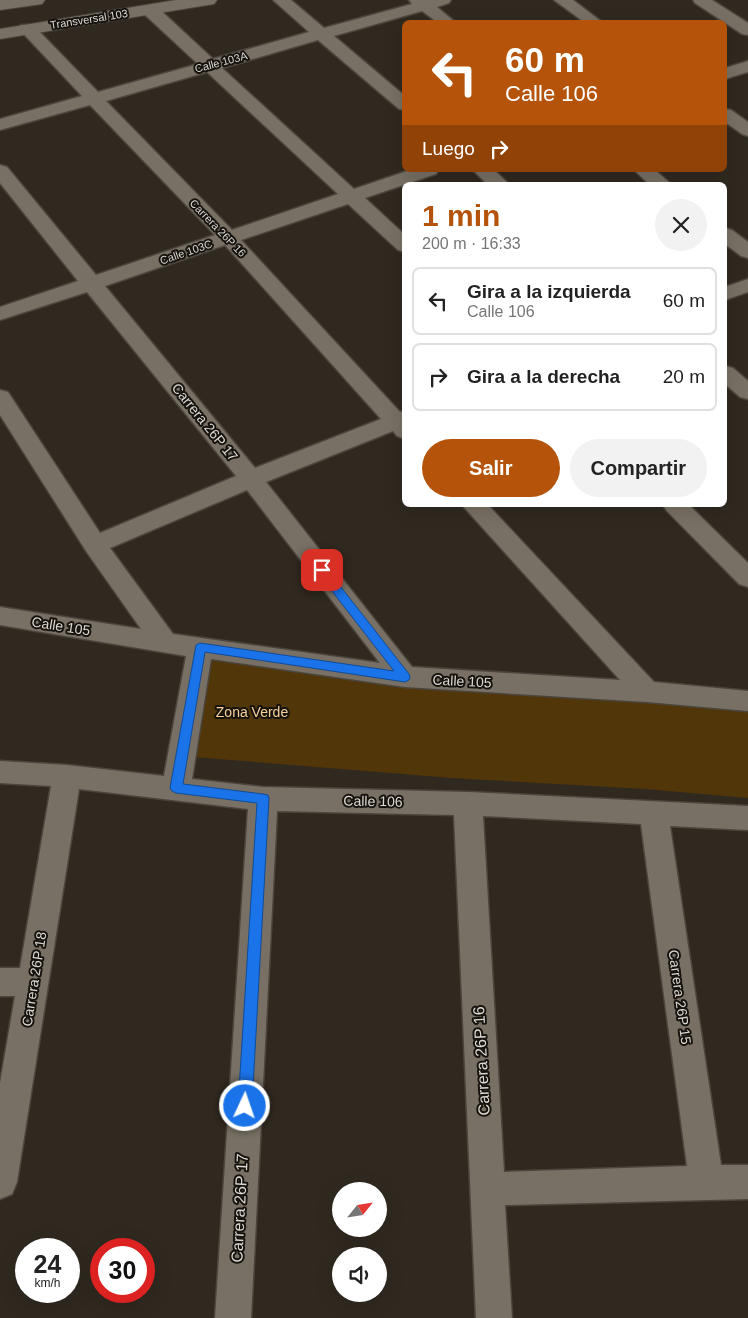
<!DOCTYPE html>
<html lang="es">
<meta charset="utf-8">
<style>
:root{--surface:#fff;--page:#f2f2f2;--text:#222;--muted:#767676;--line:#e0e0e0;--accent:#b45309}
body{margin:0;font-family:Arial,sans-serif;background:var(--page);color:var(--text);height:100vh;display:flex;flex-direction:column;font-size:19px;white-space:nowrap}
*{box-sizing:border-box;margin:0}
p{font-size:16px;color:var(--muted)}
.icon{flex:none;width:28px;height:28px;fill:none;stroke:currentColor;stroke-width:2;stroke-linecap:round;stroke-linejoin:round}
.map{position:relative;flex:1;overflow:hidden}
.details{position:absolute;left:402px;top:182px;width:325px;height:325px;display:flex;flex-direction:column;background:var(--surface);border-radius:8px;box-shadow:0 5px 20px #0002}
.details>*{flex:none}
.guide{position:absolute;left:402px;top:20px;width:325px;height:152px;border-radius:8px;box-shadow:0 5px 20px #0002;background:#b45309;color:#fff;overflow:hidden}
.needle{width:32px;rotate:60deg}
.tools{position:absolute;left:332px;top:1182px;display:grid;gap:10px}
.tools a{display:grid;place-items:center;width:55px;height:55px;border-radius:50%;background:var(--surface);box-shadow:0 5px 20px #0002;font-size:25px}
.speed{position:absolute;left:15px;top:1238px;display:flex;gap:10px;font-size:25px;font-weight:700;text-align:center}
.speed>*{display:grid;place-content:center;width:65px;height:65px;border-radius:50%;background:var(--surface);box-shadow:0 5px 20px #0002;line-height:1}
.speed small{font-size:12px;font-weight:400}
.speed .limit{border:8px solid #d22;background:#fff;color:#111}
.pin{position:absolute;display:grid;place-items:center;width:42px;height:42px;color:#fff;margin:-21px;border-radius:10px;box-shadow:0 2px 8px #0006}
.me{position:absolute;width:55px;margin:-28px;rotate:3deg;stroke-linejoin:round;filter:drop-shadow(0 0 4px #0008)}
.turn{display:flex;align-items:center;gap:18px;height:105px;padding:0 20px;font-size:22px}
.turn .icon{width:65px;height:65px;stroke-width:2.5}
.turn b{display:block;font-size:35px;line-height:42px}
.then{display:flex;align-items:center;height:48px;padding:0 20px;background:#0003;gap:10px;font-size:19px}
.round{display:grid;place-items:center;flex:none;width:52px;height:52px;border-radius:26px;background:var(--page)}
.headline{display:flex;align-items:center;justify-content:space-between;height:85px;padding:0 20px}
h1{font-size:30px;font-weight:800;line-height:38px;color:var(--accent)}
.primary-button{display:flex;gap:10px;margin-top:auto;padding:10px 20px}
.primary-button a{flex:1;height:58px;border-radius:30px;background:var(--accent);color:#fff;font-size:20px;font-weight:800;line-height:58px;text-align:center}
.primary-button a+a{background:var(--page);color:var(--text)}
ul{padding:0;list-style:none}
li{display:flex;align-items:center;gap:15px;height:68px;margin:0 10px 8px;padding:0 10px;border:2px solid var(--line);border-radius:8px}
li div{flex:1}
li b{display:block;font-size:19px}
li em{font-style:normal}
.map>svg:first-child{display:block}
</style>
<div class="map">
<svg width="748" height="1318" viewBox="0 0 748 1318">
<rect width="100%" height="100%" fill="#302920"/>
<path fill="#503609" d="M 208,656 L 748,709 L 748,798 L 645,789 L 452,778 L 193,757 Z"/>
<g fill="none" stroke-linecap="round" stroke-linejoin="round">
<defs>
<path id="minor" d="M 273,0 L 291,0 L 324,28 L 412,4 L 409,0 L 451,0 L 449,3 L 437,7 L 455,22 L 437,22 L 422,11 L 334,36 L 405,96 L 405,110 L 399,109 L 318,40 L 222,68 L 354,189 L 410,170 L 438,170 L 436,174 L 365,198 L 405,235 L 405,252 L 398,250 L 348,204 L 241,240 L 400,412 L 405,411 L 405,439 L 397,436 L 393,431 L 266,482 L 412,667 L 620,680 L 462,505 L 488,505 L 654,682 L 748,691 L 748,711 L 647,702 L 405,687 L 211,659 L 192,779 L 263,787 L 468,792 L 748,806 L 748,830 L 670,826 L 721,1165 L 748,1165 L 748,1199 L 505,1205 L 512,1318 L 476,1318 L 454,815 L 277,811 L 251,1318 L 215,1318 L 248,809 L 79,789 L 17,1182 L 12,1194 L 0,1199 L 0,1083 L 15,996 L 0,996 L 0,968 L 20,968 L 51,786 L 0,783 L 0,761 L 67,765 L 164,776 L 186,656 L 0,625 L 0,607 L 141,629 L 86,551 L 0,415 L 0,390 L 8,392 L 100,533 L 236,476 L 87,292 L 0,320 L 0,307 L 78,281 L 0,183 L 0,165 L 7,167 L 96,275 L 215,235 L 90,105 L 0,130 L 0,119 L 82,96 L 19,29 L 21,25 L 33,25 L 98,92 L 198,64 L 144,14 L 142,10 L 144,6 L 156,6 L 213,59 L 309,32 ZM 207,72 L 338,194 L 232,230 L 106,101 ZM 225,245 L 381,419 L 255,468 L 105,286 ZM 247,490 L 380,663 L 173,634 L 110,548 ZM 483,816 L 641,824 L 687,1166 L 504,1172 Z
M 554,0 L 573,0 L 602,22 L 584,22 Z
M 693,0 L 712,0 L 748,23 L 748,35 L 742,34 L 695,3 Z
M 748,61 L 748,72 L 725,79 L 725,68 Z
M 725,109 L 731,110 L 748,122 L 748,136 L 742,134 L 725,122 Z
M 473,170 L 494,170 L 510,185 L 488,185 Z
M 634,170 L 655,170 L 672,185 L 650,185 Z
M 725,228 L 732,230 L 748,242 L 748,258 L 741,256 L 725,244 Z
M 748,279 L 748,292 L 725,300 L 725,287 Z
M 725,366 L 733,368 L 748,381 L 748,399 L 740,397 L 725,384 Z
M 663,505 L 689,505 L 748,563 L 748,587 L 739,584 L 667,511 Z"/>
<path id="tertiary" d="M 0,0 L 45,0 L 42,4 L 0,10 Z
M 176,0 L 217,0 L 214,4 L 208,5 L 0,39 L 0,29 Z"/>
</defs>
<use href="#minor" stroke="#4b453d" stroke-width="3"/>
<use href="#tertiary" stroke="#4b453d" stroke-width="2"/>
<use href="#minor" fill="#787064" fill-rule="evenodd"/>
<use href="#tertiary" fill="#787064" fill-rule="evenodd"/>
</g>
<path fill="#1a73e8" stroke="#114b97" d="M 322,567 L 326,568 L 409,674 L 410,677 L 409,680 L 405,682 L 205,652 L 183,784 L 263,794 L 268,795 L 269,798 L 252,1106 L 250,1111 L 245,1113 L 240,1111 L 238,1106 L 257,803 L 176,793 L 172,791 L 170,788 L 196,645 L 200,643 L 394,671 L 318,573 L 317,570 L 318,568 Z"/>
<g text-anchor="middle" stroke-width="4" stroke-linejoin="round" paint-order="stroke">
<g font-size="11" fill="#ddd8d2" stroke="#16130e">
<text transform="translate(89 19) rotate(-9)" y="4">Transversal 103</text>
<text transform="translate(221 62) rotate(-15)" y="4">Calle 103A</text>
<text transform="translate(218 228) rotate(46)" y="4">Carrera 26P 16</text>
<text transform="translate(186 252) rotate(-19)" y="4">Calle 103C</text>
</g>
<g font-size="14" fill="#ddd8d2" stroke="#16130e">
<text transform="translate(205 422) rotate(51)" y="5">Carrera 26P 17</text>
<text transform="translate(61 626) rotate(9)" y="5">Calle 105</text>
<text transform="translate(462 681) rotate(3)" y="5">Calle 105</text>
<text transform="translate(373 801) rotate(1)" y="5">Calle 106</text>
<text transform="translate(34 979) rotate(-81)" y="5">Carrera 26P 18</text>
<text transform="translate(680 997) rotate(82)" y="5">Carrera 26P 15</text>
</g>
<g font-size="14" fill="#f6cf99" stroke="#16130e">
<text x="252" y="717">Zona Verde</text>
</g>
<g font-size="16" fill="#ddd8d2" stroke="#16130e">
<text transform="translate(481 1061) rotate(-93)" y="6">Carrera 26P 16</text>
<text transform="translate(239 1208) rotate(-87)" y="6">Carrera 26P 17</text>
</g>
</g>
</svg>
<div class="tools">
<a><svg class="needle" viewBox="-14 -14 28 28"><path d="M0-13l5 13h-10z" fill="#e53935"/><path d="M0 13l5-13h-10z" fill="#767676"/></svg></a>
<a><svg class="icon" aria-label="sound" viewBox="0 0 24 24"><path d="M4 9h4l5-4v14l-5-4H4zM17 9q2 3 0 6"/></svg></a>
</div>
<div class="speed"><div>24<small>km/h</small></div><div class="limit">30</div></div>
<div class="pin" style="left:322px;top:570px;background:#d93025"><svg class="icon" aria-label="arrive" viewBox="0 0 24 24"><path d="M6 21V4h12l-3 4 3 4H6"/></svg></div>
<svg class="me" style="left:245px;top:1106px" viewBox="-20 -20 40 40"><circle r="17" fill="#1a73e8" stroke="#fff" stroke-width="3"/><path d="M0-11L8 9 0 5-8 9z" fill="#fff"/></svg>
<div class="guide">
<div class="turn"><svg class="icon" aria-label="left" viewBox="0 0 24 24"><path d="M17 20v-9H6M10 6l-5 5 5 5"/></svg><div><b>60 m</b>Calle 106</div></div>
<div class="then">Luego<svg class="icon" aria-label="right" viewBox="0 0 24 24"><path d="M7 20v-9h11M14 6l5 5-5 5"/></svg></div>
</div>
<section class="details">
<div class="headline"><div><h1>1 min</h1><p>200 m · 16:33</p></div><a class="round"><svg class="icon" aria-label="close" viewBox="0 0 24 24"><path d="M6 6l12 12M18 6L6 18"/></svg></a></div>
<ul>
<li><svg class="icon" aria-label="left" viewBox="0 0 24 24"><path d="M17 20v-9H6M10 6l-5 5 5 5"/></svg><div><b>Gira a la izquierda</b><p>Calle 106</p></div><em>60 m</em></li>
<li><svg class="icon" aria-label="right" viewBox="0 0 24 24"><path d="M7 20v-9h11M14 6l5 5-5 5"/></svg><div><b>Gira a la derecha</b></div><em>20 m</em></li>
</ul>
<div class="primary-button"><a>Salir</a><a>Compartir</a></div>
</section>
</div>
